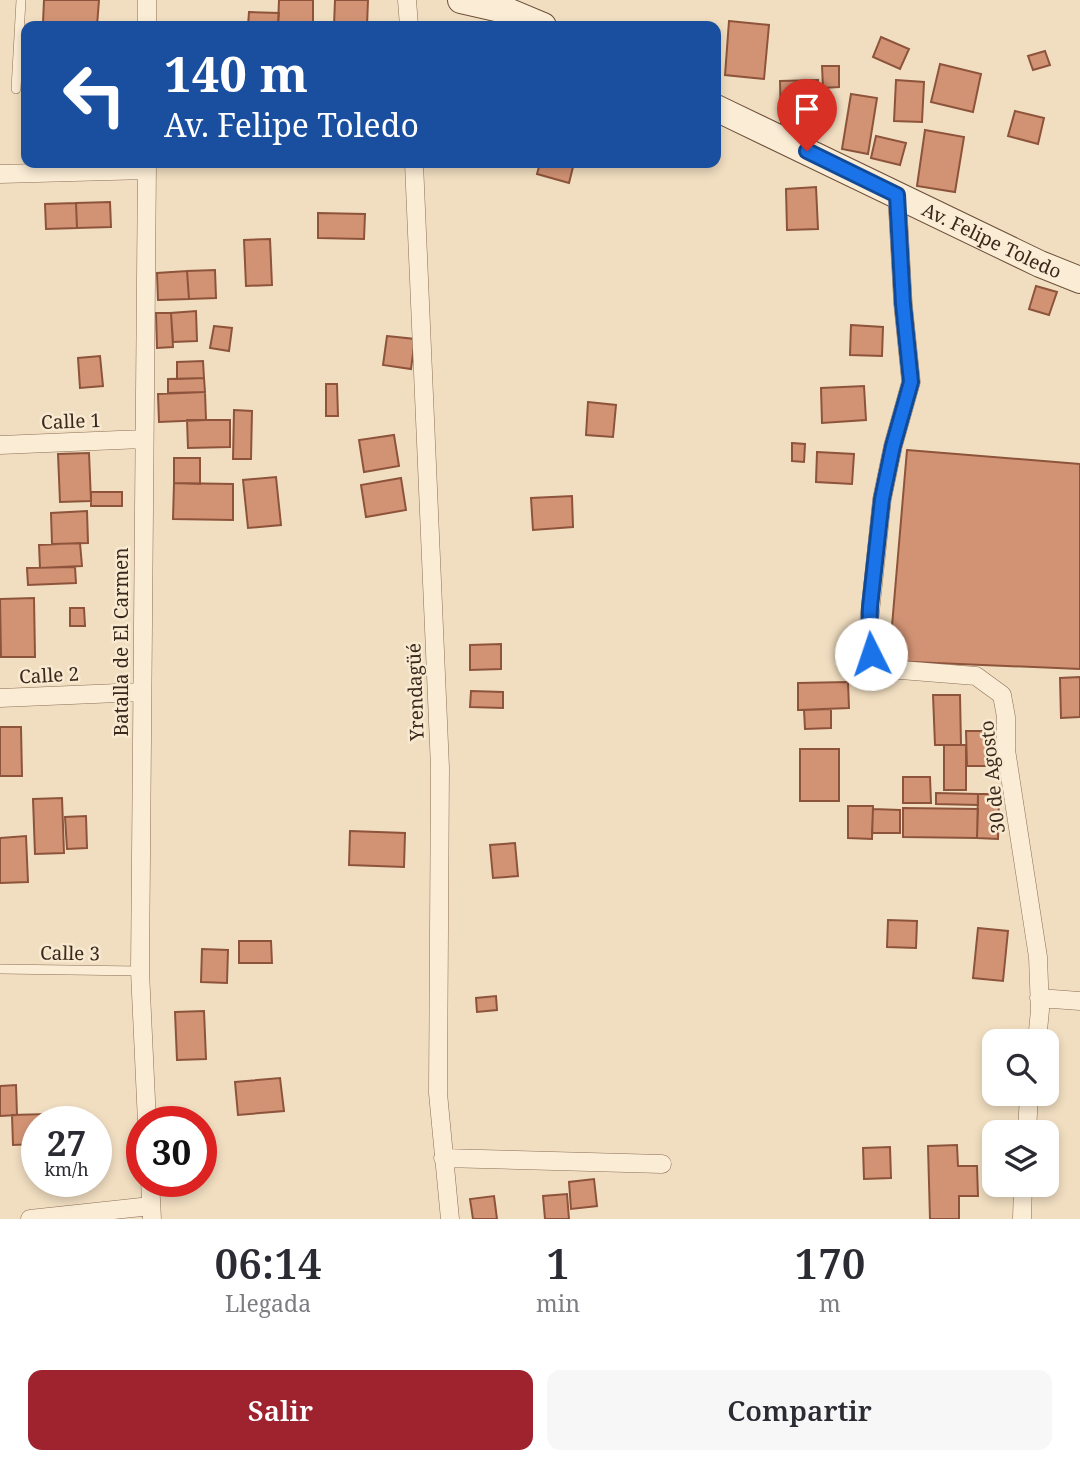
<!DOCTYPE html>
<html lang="es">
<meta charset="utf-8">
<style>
:root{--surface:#fff;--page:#f7f7f7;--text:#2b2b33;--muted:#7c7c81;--accent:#9f232e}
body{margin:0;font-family:"Noto Serif",serif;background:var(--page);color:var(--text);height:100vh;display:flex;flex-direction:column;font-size:26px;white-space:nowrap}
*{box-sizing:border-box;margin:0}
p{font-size:23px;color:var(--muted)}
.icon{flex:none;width:38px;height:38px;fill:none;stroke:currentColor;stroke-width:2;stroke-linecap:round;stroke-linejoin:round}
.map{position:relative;height:1219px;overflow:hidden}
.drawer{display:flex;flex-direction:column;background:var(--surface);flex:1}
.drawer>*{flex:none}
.top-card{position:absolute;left:21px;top:21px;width:700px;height:147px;border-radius:14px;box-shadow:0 4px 10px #0003;background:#1a4fa0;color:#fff;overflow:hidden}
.tools{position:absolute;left:982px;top:1029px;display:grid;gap:14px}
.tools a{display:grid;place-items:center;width:77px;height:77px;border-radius:14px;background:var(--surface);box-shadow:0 4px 10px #0003;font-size:35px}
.speed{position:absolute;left:21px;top:1106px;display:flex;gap:14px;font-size:35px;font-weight:700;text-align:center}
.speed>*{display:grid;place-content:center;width:91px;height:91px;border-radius:50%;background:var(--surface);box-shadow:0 4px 10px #0003;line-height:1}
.speed small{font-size:18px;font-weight:400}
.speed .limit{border:10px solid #d22;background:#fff;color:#111}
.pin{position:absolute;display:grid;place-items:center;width:60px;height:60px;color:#fff;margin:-72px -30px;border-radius:50% 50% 50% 0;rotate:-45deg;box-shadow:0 0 7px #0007}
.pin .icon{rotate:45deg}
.me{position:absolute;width:77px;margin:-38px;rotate:356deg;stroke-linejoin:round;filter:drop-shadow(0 0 5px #0008)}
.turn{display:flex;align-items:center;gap:24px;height:147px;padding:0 28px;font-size:32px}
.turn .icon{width:91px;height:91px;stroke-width:2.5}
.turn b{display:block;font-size:49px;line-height:60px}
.eta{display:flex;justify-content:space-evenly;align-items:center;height:119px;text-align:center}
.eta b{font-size:42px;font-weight:600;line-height:49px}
.action{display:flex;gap:14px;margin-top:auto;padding:14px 28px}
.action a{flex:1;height:80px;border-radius:14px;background:var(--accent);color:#fff;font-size:28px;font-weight:600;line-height:80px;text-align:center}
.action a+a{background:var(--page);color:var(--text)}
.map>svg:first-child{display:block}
</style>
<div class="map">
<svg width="1080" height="1219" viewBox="0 0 1080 1219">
<rect width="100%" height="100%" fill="#f1dec1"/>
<path fill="#d29374" stroke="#8d543b" stroke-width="2" d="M 44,0 L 99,0 L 97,26 L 43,23 Z
M 279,0 L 313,0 L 313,26 L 278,26 Z
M 335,0 L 368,0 L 367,26 L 334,26 Z
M 249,12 L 279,13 L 278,26 L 248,26 Z
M 729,21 L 769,25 L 764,79 L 725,75 Z
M 881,37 L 909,49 L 900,69 L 873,57 Z
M 1045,51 L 1050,65 L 1033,70 L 1028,56 Z
M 940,64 L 981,74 L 973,112 L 931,102 Z
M 822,66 L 839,66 L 839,87 L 823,88 Z
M 818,80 L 819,122 L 781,123 L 780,81 Z
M 896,80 L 924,82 L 922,122 L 894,121 Z
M 851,94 L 877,98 L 868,154 L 842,149 Z
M 1015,111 L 1044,118 L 1038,144 L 1008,136 Z
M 925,130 L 964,137 L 955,192 L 917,186 Z
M 876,136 L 906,143 L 900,165 L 871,158 Z
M 540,163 L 574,163 L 569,183 L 537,174 Z
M 816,187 L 818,229 L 787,230 L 786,189 Z
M 110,202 L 111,227 L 77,228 L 76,203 Z
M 76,203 L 77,228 L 46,229 L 45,204 Z
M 318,213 L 365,214 L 364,239 L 318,238 Z
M 270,239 L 272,285 L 246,286 L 244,240 Z
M 215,270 L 216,298 L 189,299 L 187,271 Z
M 187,271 L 189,299 L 158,300 L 157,273 Z
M 1036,286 L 1057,292 L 1049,315 L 1029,309 Z
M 196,311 L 197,341 L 173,342 L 171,313 Z
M 156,313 L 171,313 L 173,347 L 157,348 Z
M 851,325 L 883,327 L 882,356 L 850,355 Z
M 214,326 L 232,328 L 229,351 L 210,348 Z
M 387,336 L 415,339 L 411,369 L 383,365 Z
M 100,356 L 103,386 L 80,388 L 78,358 Z
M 203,361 L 204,378 L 177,379 L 177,362 Z
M 204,378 L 205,392 L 168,393 L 168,379 Z
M 326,384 L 337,384 L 338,416 L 326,416 Z
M 864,386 L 866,420 L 822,423 L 821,388 Z
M 205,392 L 206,420 L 159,422 L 158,394 Z
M 588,402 L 616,405 L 613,437 L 586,435 Z
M 234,410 L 252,411 L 251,459 L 233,459 Z
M 187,420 L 230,420 L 230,447 L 188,448 Z
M 394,435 L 399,466 L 364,472 L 359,440 Z
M 792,443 L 805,444 L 804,462 L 792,461 Z
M 907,450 L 1080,464 L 1080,669 L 889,661 Z
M 817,452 L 854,454 L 852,484 L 816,482 Z
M 89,453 L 91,501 L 60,502 L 58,454 Z
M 174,458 L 200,458 L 200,484 L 174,483 Z
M 276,477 L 281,525 L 248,528 L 243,480 Z
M 401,478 L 406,510 L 366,517 L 361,485 Z
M 174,483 L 233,484 L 233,520 L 173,519 Z
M 91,492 L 122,492 L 122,506 L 91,506 Z
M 572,496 L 573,527 L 533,530 L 531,498 Z
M 87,511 L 88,543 L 52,544 L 51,513 Z
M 80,543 L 82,566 L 40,568 L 39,545 Z
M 75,567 L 76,583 L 28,585 L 27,568 Z
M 34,598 L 35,657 L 1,657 L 0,599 Z
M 70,608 L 84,608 L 85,626 L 70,626 Z
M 501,644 L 501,669 L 470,670 L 470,645 Z
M 1080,677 L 1080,717 L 1061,718 L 1060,678 Z
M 848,682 L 849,708 L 798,710 L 798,683 Z
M 471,691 L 503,692 L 503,708 L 470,707 Z
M 933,695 L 960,695 L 961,745 L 935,745 Z
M 831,709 L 831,728 L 805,729 L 804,710 Z
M 0,727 L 21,727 L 22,776 L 0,776 Z
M 966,731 L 987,731 L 988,766 L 967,766 Z
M 944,745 L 966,745 L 966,790 L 944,790 Z
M 800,749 L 839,749 L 839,801 L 800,801 Z
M 903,777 L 930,777 L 931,803 L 903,803 Z
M 936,793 L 978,794 L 978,805 L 936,804 Z
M 978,794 L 999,794 L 998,839 L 977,838 Z
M 62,798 L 64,853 L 35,854 L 33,799 Z
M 848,806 L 873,806 L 872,839 L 848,838 Z
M 903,808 L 978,809 L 977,838 L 903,837 Z
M 873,809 L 900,810 L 900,833 L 872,833 Z
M 86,816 L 87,848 L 67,849 L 65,817 Z
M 350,831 L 405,833 L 404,867 L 349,865 Z
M 26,836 L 28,882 L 0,883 L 0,838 Z
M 515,843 L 518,876 L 493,878 L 490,845 Z
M 888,920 L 917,921 L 916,948 L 887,947 Z
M 978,928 L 1008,931 L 1003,981 L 973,978 Z
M 239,941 L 271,941 L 272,963 L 239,963 Z
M 202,949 L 228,950 L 227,983 L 201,982 Z
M 496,996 L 497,1010 L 477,1012 L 476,998 Z
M 204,1011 L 206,1059 L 177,1060 L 175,1012 Z
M 280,1078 L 284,1111 L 238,1115 L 235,1082 Z
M 16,1085 L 17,1115 L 0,1116 L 0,1086 Z
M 48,1114 L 48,1122 L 37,1122 L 37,1144 L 13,1145 L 12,1115 Z
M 957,1145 L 958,1166 L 977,1166 L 978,1196 L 959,1196 L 959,1219 L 930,1219 L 928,1146 Z
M 890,1147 L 891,1178 L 864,1179 L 863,1148 Z
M 594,1179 L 597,1206 L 571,1209 L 569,1182 Z
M 567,1194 L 569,1219 L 545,1219 L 543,1196 Z
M 494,1196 L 497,1219 L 473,1219 L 470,1199 Z"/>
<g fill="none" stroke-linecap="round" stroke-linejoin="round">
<defs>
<path id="lane" d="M 16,89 L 21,0
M 0,969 L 140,971"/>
<path id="street" d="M 407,0 L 409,26
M 147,26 L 147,0
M 147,163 L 140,971 L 147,1122
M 414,163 L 440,768 L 438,1093 L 450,1219
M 0,174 L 147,170
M 897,195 L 903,304 L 911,382 L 893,446 L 882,499 L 869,622 L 871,654 L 877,663 L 888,669 L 976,676 L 1002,695 L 1006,717 L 1006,750 L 1038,957 L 1040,1010 L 1037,1041
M 0,445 L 143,439
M 0,698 L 142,692
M 1039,998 L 1080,1001
M 1027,1132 L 1029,1094
M 443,1158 L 662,1164
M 150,1181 L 152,1219
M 30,1219 L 151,1206
M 1022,1219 L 1023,1185"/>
<g id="secondary">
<path d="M 461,0 L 505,10 L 543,26"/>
<path id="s1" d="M 716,108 L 1040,264 L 1080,280"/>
</g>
</defs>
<use href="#lane" stroke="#8c6f57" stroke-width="10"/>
<use href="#street" stroke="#8c6f57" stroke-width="19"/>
<use href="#secondary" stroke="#6d503a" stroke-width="28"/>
<use href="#lane" stroke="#fbecd5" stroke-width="9"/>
<use href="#street" stroke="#fbecd5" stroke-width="18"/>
<use href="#secondary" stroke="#fbecd5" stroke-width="26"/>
</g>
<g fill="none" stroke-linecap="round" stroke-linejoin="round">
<defs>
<path id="route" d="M 807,151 L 897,195 L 903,304 L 911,382 L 893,446 L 882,499 L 870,607 L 869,643 L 871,654"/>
</defs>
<use href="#route" stroke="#114b97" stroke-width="18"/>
<use href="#route" stroke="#1a73e8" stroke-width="12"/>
</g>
<g text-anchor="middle" stroke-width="5" stroke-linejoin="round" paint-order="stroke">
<g font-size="19" fill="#3a281c" stroke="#f8e9d1">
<text dy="7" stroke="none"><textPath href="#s1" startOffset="306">Av. Felipe Toledo</textPath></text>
<text transform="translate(71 421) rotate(-2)" y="7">Calle 1</text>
<text transform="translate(121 642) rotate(-90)" y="7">Batalla de El Carmen</text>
<text transform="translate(49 675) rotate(-3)" y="7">Calle 2</text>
<text transform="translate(415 692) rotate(-92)" y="7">Yrendagüé</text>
<text transform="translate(992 777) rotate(-96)" y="7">30 de Agosto</text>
<text transform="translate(70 953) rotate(1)" y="7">Calle 3</text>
</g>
</g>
</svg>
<div class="tools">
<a><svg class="icon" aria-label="search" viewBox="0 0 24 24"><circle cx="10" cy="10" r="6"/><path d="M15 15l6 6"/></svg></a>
<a><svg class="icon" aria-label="layers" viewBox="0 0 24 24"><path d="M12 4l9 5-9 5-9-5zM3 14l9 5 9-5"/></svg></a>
</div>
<div class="speed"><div>27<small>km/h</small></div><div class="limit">30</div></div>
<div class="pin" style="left:807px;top:151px;background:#d93025"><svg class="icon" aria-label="arrive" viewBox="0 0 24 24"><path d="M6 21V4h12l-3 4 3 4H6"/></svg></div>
<svg class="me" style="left:871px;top:654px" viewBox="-20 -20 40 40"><circle r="19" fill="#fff"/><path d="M0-13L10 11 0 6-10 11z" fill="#1a73e8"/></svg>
<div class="top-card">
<div class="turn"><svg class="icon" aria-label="left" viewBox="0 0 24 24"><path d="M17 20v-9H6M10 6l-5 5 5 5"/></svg><div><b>140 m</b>Av. Felipe Toledo</div></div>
</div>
</div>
<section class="drawer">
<div class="eta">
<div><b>06:14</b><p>Llegada</p></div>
<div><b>1</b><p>min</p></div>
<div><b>170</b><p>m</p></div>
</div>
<div class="action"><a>Salir</a><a>Compartir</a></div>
</section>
